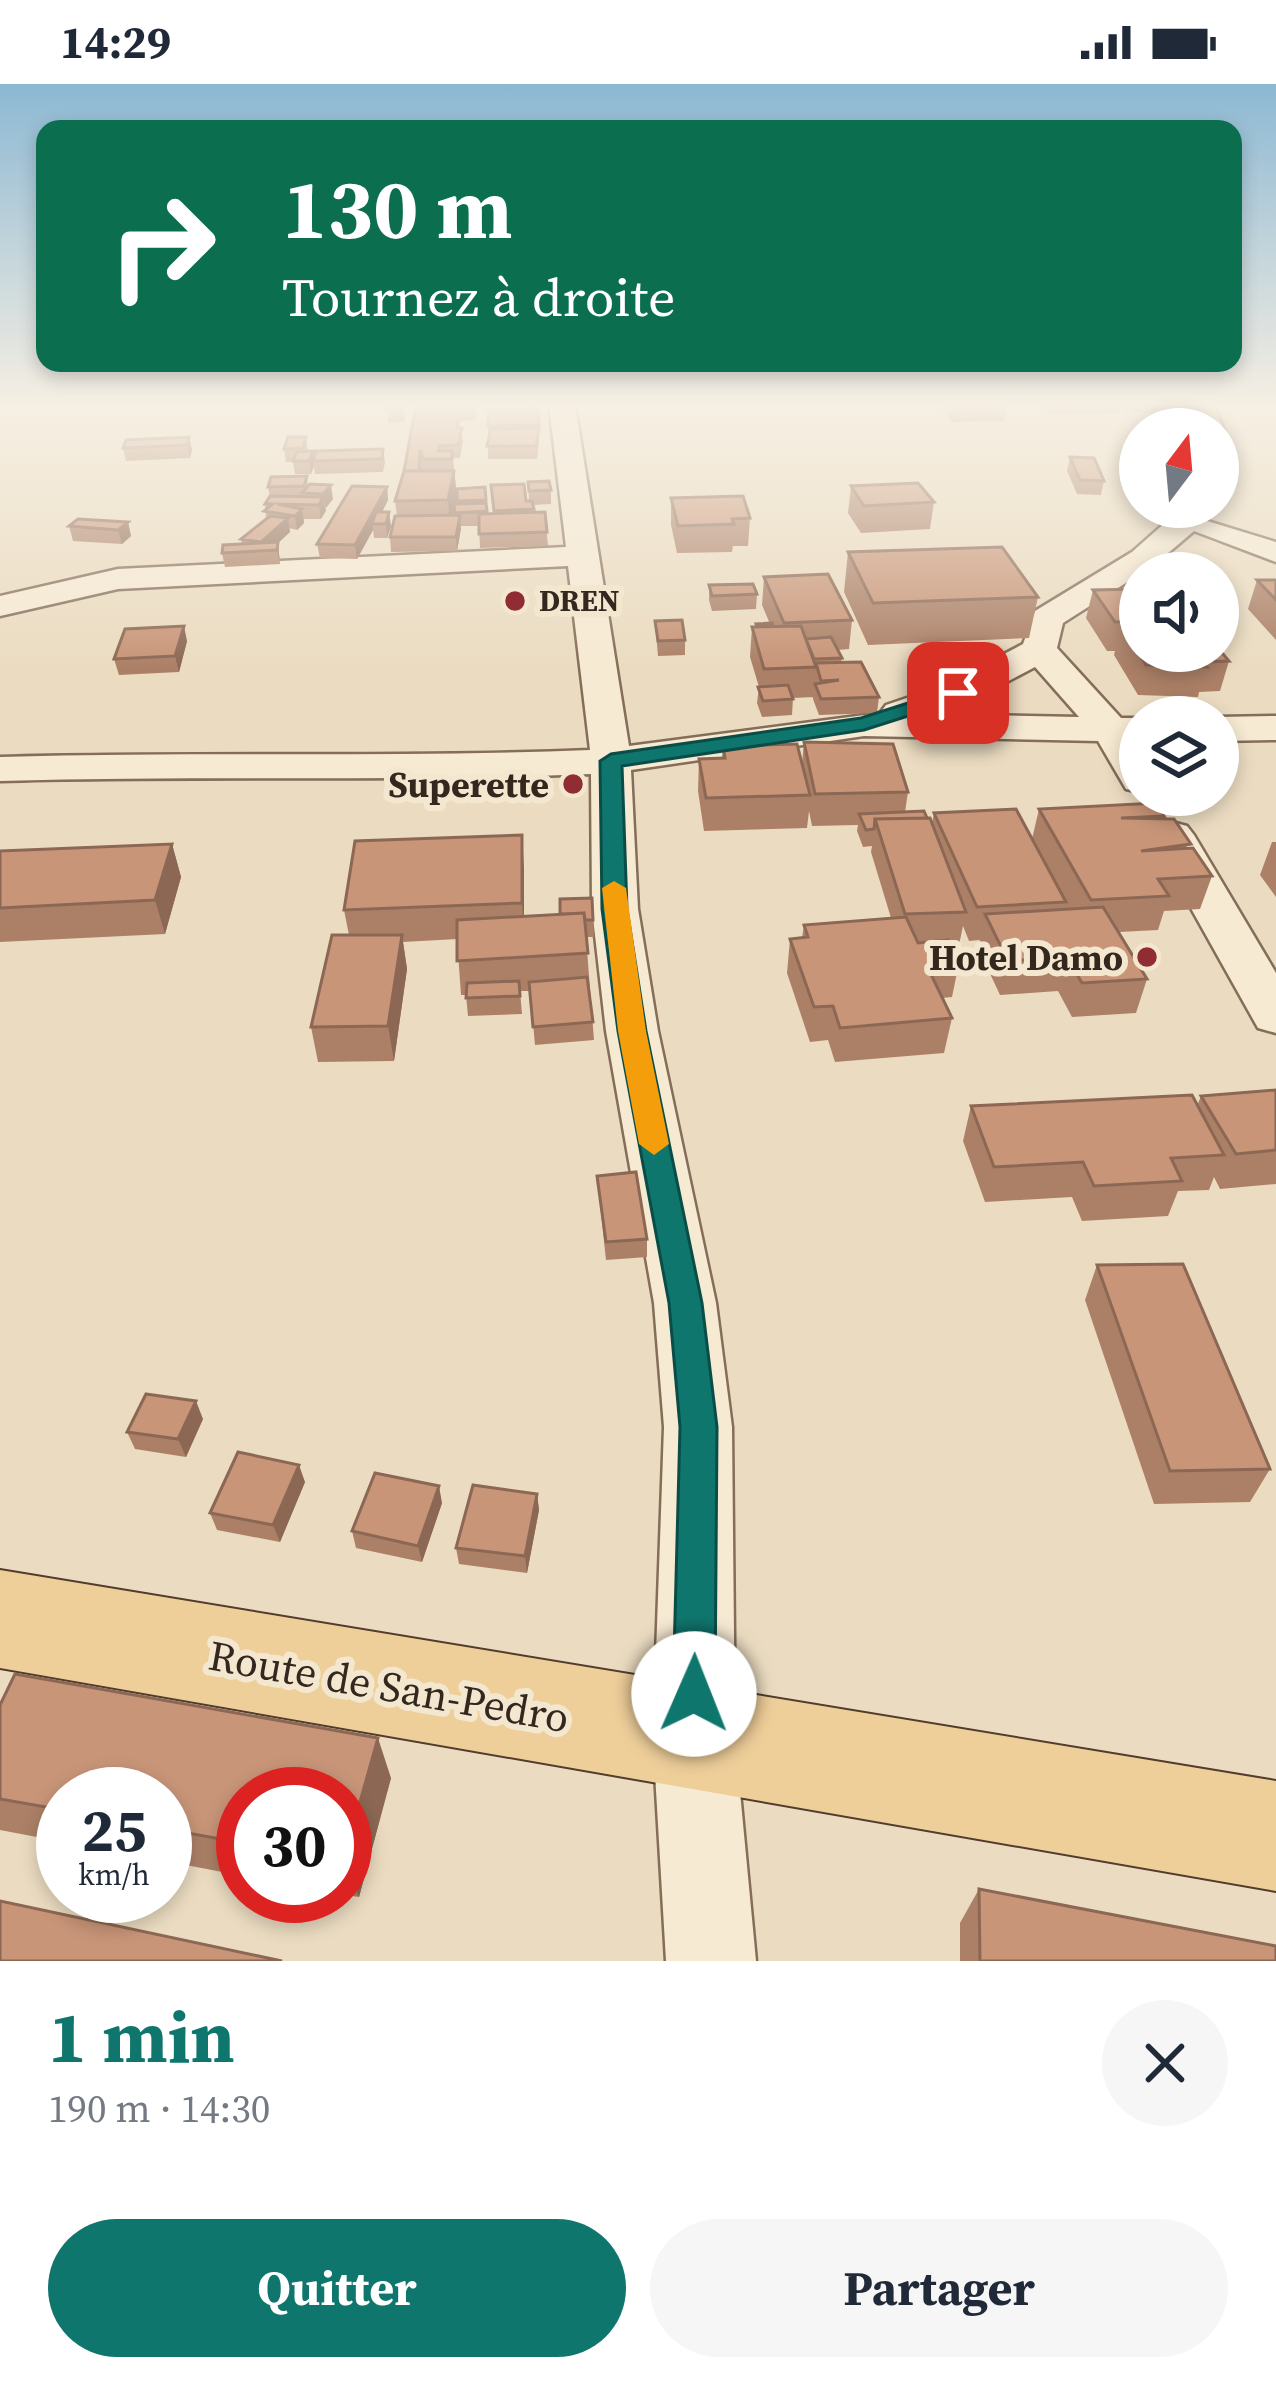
<!DOCTYPE html>
<html lang="fr">
<meta charset="utf-8">
<style>
:root{--surface:#fff;--page:#f6f6f7;--text:#1f2937;--muted:#747a83;--accent:#0f766e}
body{margin:0;font-family:"Source Serif 4",serif;background:var(--page);color:var(--text);height:100vh;display:flex;flex-direction:column;font-size:45px;white-space:nowrap}
*{box-sizing:border-box;margin:0}
p{font-size:39px;color:var(--muted)}
.icon{flex:none;width:66px;height:66px;fill:none;stroke:currentColor;stroke-width:2;stroke-linecap:round;stroke-linejoin:round}
.map{position:relative;height:1877px;overflow:hidden}
.sheet{display:flex;flex-direction:column;background:var(--surface);flex:1}
.sheet>*{flex:none}
.hud{position:absolute;left:36px;top:36px;width:1206px;height:252px;border-radius:24px;box-shadow:0 6px 18px #0003;background:#0b6e4f;color:#fff;overflow:hidden}
.needle{width:78px;rotate:16deg}
.tools{position:absolute;left:1119px;top:324px;display:grid;gap:24px}
.tools a{display:grid;place-items:center;width:120px;height:120px;border-radius:50%;background:var(--surface);box-shadow:0 6px 18px #0003;font-size:60px}
.speed{position:absolute;left:36px;top:1683px;display:flex;gap:24px;font-size:60px;font-weight:700;text-align:center}
.speed>*{display:grid;place-content:center;width:156px;height:156px;border-radius:50%;background:var(--surface);box-shadow:0 6px 18px #0003;line-height:1}
.speed small{font-size:30px;font-weight:400}
.speed .limit{border:18px solid #d22;background:#fff;color:#111}
.pin{position:absolute;display:grid;place-items:center;width:102px;height:102px;color:#fff;margin:-51px;border-radius:24px;box-shadow:0 6px 18px #0006}
.me{position:absolute;width:132px;margin:-66px;rotate:1deg;stroke-linejoin:round;filter:drop-shadow(0 0 9px #0008)}
.turn{display:flex;align-items:center;gap:42px;height:252px;padding:0 48px;font-size:54px}
.turn .icon{width:156px;height:156px;stroke-width:2.5}
.turn b{display:block;font-size:84px;line-height:102px}
.round{display:grid;place-items:center;flex:none;width:126px;height:126px;border-radius:63px;background:var(--page)}
.summary{display:flex;align-items:center;justify-content:space-between;height:204px;padding:0 48px}
h1{font-size:72px;font-weight:700;line-height:90px;color:var(--accent)}
.cta{display:flex;gap:24px;margin-top:auto;padding:24px 48px}
.cta a{flex:1;height:138px;border-radius:72px;background:var(--accent);color:#fff;font-size:48px;font-weight:700;line-height:138px;text-align:center}
.cta a+a{background:var(--page);color:var(--text)}
.status{display:flex;justify-content:space-between;align-items:center;height:84px;padding:0 60px;background:var(--surface);direction:ltr}
.status svg{height:33px;fill:currentColor}
.map>svg:first-child{display:block}
</style>
<div class="status"><b>14:29</b><svg viewBox="0 0 49 12"><path d="M0 12V9h3v3zM5 12V6h3v6zM10 12V3h3v9zM15 12V0h3v12zM26 1h20v11H26zM47 4h2v5h-2z"/></svg></div>
<div class="map">
<svg width="1276" height="1877" viewBox="0 0 1276 1877">
<rect width="100%" height="100%" fill="#ebdcc1"/>
<g fill="none" stroke-linecap="round" stroke-linejoin="round">
<defs>
<path id="street" d="M 549,321 L 575,321 L 629,662 L 880,629 L 886,621 L 945,601 L 1023,560 L 1035,527 L 1132,468 L 1183,423 L 1214,423 L 1204,436 L 1276,458 L 1276,478 L 1194,447 L 1154,481 L 1063,539 L 1057,564 L 1121,634 L 1140,634 L 1140,708 L 1126,705 L 1098,657 L 864,652 L 631,686 L 638,825 L 658,947 L 716,1219 L 732,1343 L 735,1655 L 756,1877 L 666,1877 L 653,1655 L 664,1343 L 654,1219 L 606,947 L 592,825 L 591,690 C 394,698 197,691 0,697 L 0,673 C 197,667 393,674 590,666 L 568,482 L 118,505 L 0,532 L 0,512 L 118,485 L 566,463 ZM 1035,583 L 1079,633 L 933,630 L 971,617 Z
M 1187,321 L 1213,321 C 1231,357 1236,379 1218,417 L 1218,345 L 1199,345 Z
M 1276,632 L 1276,656 L 1218,657 L 1218,633 Z
M 1172,738 L 1187,742 L 1194,751 L 1276,889 L 1276,949 L 1258,944 L 1150,751 L 1157,742 Z"/>
<path id="primary" d="M 0,1486 L 1276,1697 L 1276,1807 L 0,1584 Z"/>
</defs>
<use href="#street" stroke="#846d59" stroke-width="5"/>
<use href="#primary" stroke="#513c2e" stroke-width="4"/>
<use href="#street" fill="#f7ead3" fill-rule="evenodd"/>
<use href="#primary" fill="#eece99" fill-rule="evenodd"/>
</g>
<path fill="#ac8067" d="M 387,321 L 404,321 L 405,338 L 388,339 Z
M 412,321 L 478,321 L 475,336 L 459,337 L 463,357 L 460,374 L 453,374 L 457,413 L 455,420 L 458,420 L 457,405 L 485,403 L 487,430 L 494,430 L 491,401 L 526,417 L 529,417 L 528,398 L 551,406 L 551,420 L 533,421 L 534,428 L 545,428 L 548,462 L 480,464 L 479,442 L 461,442 L 457,467 L 391,468 L 390,453 L 397,432 L 395,417 L 404,387 L 414,337 Z
M 940,321 L 1007,321 L 1004,337 L 952,338 Z
M 1042,321 L 1203,321 L 1201,328 L 1126,329 L 1121,324 L 1120,329 L 1051,331 Z
M 538,325 L 539,357 L 537,375 L 488,375 L 488,342 Z
M 189,353 L 192,366 L 190,374 L 126,377 L 123,364 Z
M 306,353 L 308,367 L 314,375 L 383,365 L 385,378 L 383,388 L 315,390 L 314,382 L 311,390 L 295,390 L 293,378 L 286,378 L 284,365 Z
M 1070,373 L 1104,397 L 1101,411 L 1077,410 L 1067,387 Z
M 307,392 L 308,402 L 333,415 L 325,424 L 321,435 L 304,435 L 304,439 L 297,446 L 289,444 L 290,448 L 278,459 L 280,480 L 225,483 L 222,469 L 242,460 L 241,455 L 266,435 L 265,420 L 270,413 L 268,403 Z
M 851,402 L 934,418 L 930,445 L 861,449 L 848,429 Z
M 387,403 L 388,416 L 382,428 L 391,442 L 387,454 L 374,454 L 373,446 L 357,475 L 320,474 L 317,460 Z
M 671,414 L 750,434 L 748,462 L 733,462 L 732,468 L 677,469 L 671,441 Z
M 128,438 L 131,452 L 122,460 L 73,457 L 69,442 Z
M 848,468 L 1038,513 L 1029,554 L 868,561 L 844,508 Z
M 764,493 L 852,536 L 849,565 L 837,566 L 842,574 L 841,579 L 879,613 L 877,629 L 819,631 L 813,615 L 815,596 L 814,613 L 793,614 L 792,631 L 762,633 L 757,619 L 759,603 L 750,573 L 752,543 L 770,540 L 762,521 Z
M 1257,496 L 1276,496 L 1276,556 L 1248,525 Z
M 709,501 L 757,510 L 756,525 L 712,527 L 709,516 Z
M 1140,505 L 1140,567 L 1229,577 L 1220,607 L 1199,608 L 1198,613 L 1138,611 L 1114,571 L 1115,567 L 1107,567 L 1086,534 L 1093,506 Z
M 655,537 L 685,556 L 685,571 L 658,572 Z
M 187,557 L 179,588 L 119,591 L 114,575 Z
M 804,658 L 908,708 L 905,728 L 927,734 L 932,739 L 934,729 L 1032,755 L 1039,725 L 1164,732 L 1163,735 L 1212,792 L 1200,825 L 1164,827 L 1158,846 L 1119,848 L 1147,895 L 1136,929 L 1072,933 L 1058,907 L 1000,911 L 978,864 L 980,856 L 969,857 L 963,842 L 959,861 L 950,862 L 959,879 L 952,913 L 942,914 L 952,934 L 944,969 L 835,978 L 828,956 L 810,958 L 787,889 L 790,855 L 802,854 L 804,841 L 891,834 L 871,768 L 872,762 L 863,763 L 857,747 L 858,741 L 812,742 L 809,727 L 807,744 L 704,747 L 698,707 L 699,675 L 722,674 L 723,662 L 802,680 Z
M 1272,758 L 1276,758 L 1276,813 L 1260,791 Z
M 172,760 L 181,793 L 165,850 L 0,858 L 0,768 Z
M 524,784 L 524,832 L 560,830 L 592,814 L 594,853 L 586,853 L 594,956 L 535,961 L 530,907 L 520,907 L 522,930 L 468,932 L 466,911 L 461,911 L 457,855 L 403,858 L 407,885 L 394,977 L 318,978 L 311,943 L 349,851 L 344,826 Z
M 1276,1006 L 1276,1100 L 1220,1105 L 1214,1093 L 1209,1106 L 1178,1107 L 1168,1132 L 1082,1137 L 1072,1113 L 985,1118 L 963,1057 L 971,1022 L 1197,1022 L 1201,1012 Z
M 597,1092 L 647,1155 L 647,1173 L 606,1176 Z
M 1097,1181 L 1270,1385 L 1250,1418 L 1154,1420 L 1085,1216 Z
M 203,1335 L 186,1373 L 135,1365 L 127,1348 Z
M 305,1398 L 280,1458 L 217,1446 L 210,1429 Z
M 537,1410 L 539,1426 L 527,1489 L 459,1480 L 456,1464 Z
M 442,1419 L 422,1478 L 356,1464 L 352,1447 Z
M 0,1621 L 391,1694 L 359,1813 L 345,1811 L 345,1710 L 243,1710 L 243,1792 L 165,1777 L 165,1710 L 63,1710 L 63,1758 L 0,1746 Z
M 979,1805 L 1276,1877 L 960,1877 L 960,1839 Z"/>
<path fill="#8c6854" d="M 189,353 L 192,366 L 190,374 L 187,361 Z
M 313,367 L 314,382 L 311,390 L 309,377 Z
M 454,387 L 457,413 L 450,443 L 448,416 Z
M 331,401 L 333,415 L 326,424 L 323,410 Z
M 387,403 L 388,416 L 376,440 L 372,440 L 373,446 L 357,475 L 355,461 Z
M 323,413 L 326,427 L 321,435 L 319,421 Z
M 302,425 L 304,439 L 297,446 L 295,432 Z
M 389,428 L 391,442 L 387,454 L 386,440 Z
M 460,431 L 461,445 L 457,467 L 456,453 Z
M 288,434 L 290,448 L 278,459 L 280,480 L 277,466 L 262,467 L 261,458 Z
M 128,438 L 131,452 L 122,460 L 118,446 Z
M 184,542 L 187,557 L 179,588 L 175,572 Z
M 522,751 L 524,784 L 524,853 L 522,819 Z
M 172,760 L 181,793 L 165,850 L 155,816 Z
M 402,851 L 407,885 L 394,977 L 388,942 Z
M 196,1317 L 203,1335 L 186,1373 L 178,1355 Z
M 299,1381 L 305,1398 L 280,1458 L 273,1441 Z
M 439,1402 L 442,1419 L 422,1478 L 418,1462 Z
M 537,1410 L 539,1426 L 527,1489 L 525,1472 Z
M 378,1654 L 391,1694 L 359,1813 L 345,1782 L 345,1771 Z"/>
<path fill="#c89578" stroke="#8c6854" stroke-width="3" d="M 387,321 L 403,321 L 403,325 L 387,326 Z
M 538,325 L 539,341 L 488,342 L 489,326 Z
M 459,326 L 457,344 L 462,344 L 458,361 L 439,362 L 438,367 L 452,367 L 452,375 L 423,375 L 420,366 L 419,387 L 404,387 L 415,327 Z
M 539,344 L 536,362 L 487,362 L 491,345 Z
M 189,353 L 187,361 L 123,364 L 126,356 Z
M 288,353 L 306,353 L 303,364 L 284,365 Z
M 383,365 L 382,375 L 313,377 L 316,367 Z
M 313,367 L 309,377 L 293,377 L 297,368 Z
M 1070,373 L 1094,374 L 1104,397 L 1080,396 Z
M 404,387 L 454,387 L 448,416 L 395,417 Z
M 307,392 L 304,402 L 268,403 L 271,393 Z
M 549,397 L 551,406 L 529,407 L 528,398 Z
M 918,399 L 934,418 L 864,422 L 851,402 Z
M 310,400 L 331,401 L 323,410 L 302,409 Z
M 524,400 L 526,417 L 532,417 L 534,425 L 494,427 L 491,401 Z
M 352,402 L 387,403 L 355,461 L 317,460 Z
M 485,403 L 486,416 L 457,417 L 457,405 Z
M 270,412 L 323,413 L 319,421 L 277,420 L 302,425 L 295,432 L 264,427 L 273,420 L 265,420 Z
M 743,412 L 750,434 L 732,435 L 734,440 L 678,442 L 671,414 Z
M 486,419 L 487,427 L 455,429 L 454,420 Z
M 376,428 L 389,428 L 386,440 L 372,440 Z
M 545,428 L 547,448 L 479,450 L 479,430 Z
M 460,431 L 456,453 L 390,453 L 395,432 Z
M 270,432 L 288,434 L 261,458 L 241,455 Z
M 78,435 L 128,438 L 118,446 L 69,442 Z
M 278,458 L 277,466 L 222,469 L 223,461 Z
M 1002,463 L 1038,513 L 873,519 L 848,468 Z
M 828,490 L 852,536 L 784,539 L 764,493 Z
M 1257,496 L 1276,496 L 1276,516 Z
M 753,500 L 757,510 L 712,512 L 709,501 Z
M 1140,505 L 1140,537 L 1115,538 L 1093,506 Z
M 682,536 L 685,556 L 658,557 L 655,537 Z
M 772,539 L 773,542 L 757,543 L 756,540 Z
M 1140,541 L 1140,567 L 1218,567 L 1218,564 L 1229,577 L 1203,578 L 1207,583 L 1146,581 L 1122,542 Z
M 184,542 L 175,572 L 114,575 L 125,545 Z
M 801,542 L 816,583 L 764,585 L 752,543 Z
M 831,553 L 842,574 L 814,575 L 806,555 Z
M 861,578 L 879,613 L 821,615 L 815,600 L 839,596 L 821,597 L 816,579 Z
M 788,601 L 793,615 L 763,617 L 758,603 Z
M 804,658 L 893,660 L 908,708 L 815,710 Z
M 797,660 L 810,711 L 706,714 L 699,675 L 725,674 L 723,662 Z
M 1156,719 L 1164,732 L 1121,734 L 1174,735 L 1191,760 L 1141,767 L 1193,764 L 1212,792 L 1158,795 L 1169,812 L 1091,816 L 1039,725 Z
M 1016,725 L 1066,818 L 977,823 L 934,729 Z
M 924,727 L 927,734 L 875,735 L 874,745 L 866,746 L 859,730 Z
M 930,734 L 966,828 L 905,830 L 875,735 Z
M 522,751 L 522,819 L 344,826 L 355,757 Z
M 172,760 L 155,816 L 0,824 L 0,767 Z
M 592,814 L 593,836 L 585,836 L 584,829 L 560,830 L 560,815 Z
M 1103,823 L 1147,895 L 1082,899 L 1067,873 L 1008,877 L 985,830 Z
M 584,829 L 588,869 L 457,877 L 457,836 Z
M 906,833 L 918,859 L 948,856 L 959,879 L 927,882 L 952,934 L 840,944 L 833,922 L 814,923 L 790,855 L 808,853 L 804,841 Z
M 332,851 L 402,851 L 388,942 L 311,943 Z
M 587,893 L 593,938 L 533,943 L 529,898 Z
M 519,897 L 520,912 L 466,914 L 467,899 Z
M 1276,1006 L 1276,1066 L 1236,1070 L 1201,1012 Z
M 1192,1011 L 1224,1071 L 1171,1074 L 1182,1097 L 1094,1102 L 1083,1078 L 994,1083 L 971,1022 Z
M 636,1088 L 647,1155 L 606,1158 L 597,1092 Z
M 1183,1180 L 1270,1385 L 1170,1387 L 1097,1181 Z
M 146,1310 L 196,1317 L 178,1355 L 127,1348 Z
M 238,1368 L 299,1381 L 273,1441 L 210,1429 Z
M 375,1389 L 439,1402 L 418,1462 L 352,1447 Z
M 473,1401 L 537,1410 L 525,1472 L 456,1464 Z
M 15,1590 L 378,1654 L 345,1771 L 345,1710 L 243,1710 L 243,1759 L 165,1745 L 165,1710 L 63,1710 L 63,1726 L 0,1715 L 0,1621 Z
M 979,1805 L 1276,1862 L 1276,1877 L 980,1877 Z
M 0,1817 L 282,1877 L 0,1877 Z"/>
<linearGradient id="sky" x2="0" y2="1"><stop stop-color="#8cb8d3"/><stop offset="0.55" stop-color="#f6efe3"/><stop offset="1" stop-color="#f6efe3" stop-opacity="0"/></linearGradient>
<rect width="1276" height="584" fill="url(#sky)"/>
<path fill="#0f766e" stroke="#0a4d48" stroke-width="3" d="M 958,603 L 965,605 L 965,614 L 864,646 L 622,682 L 627,825 L 646,947 L 702,1219 L 717,1343 L 715,1610 L 709,1625 L 694,1631 L 679,1625 L 673,1610 L 680,1343 L 669,1219 L 618,947 L 602,825 L 600,677 L 611,670 L 861,634 Z"/>
<path fill="#f59e0b" d="M 614,797 L 626,804 L 646,947 L 669,1060 L 654,1071 L 639,1060 L 618,947 L 602,804 Z"/>
<g fill="#902c33" stroke="#f3e7d0" stroke-width="4.5">
<circle cx="515" cy="517" r="12"/>
<circle cx="573" cy="700" r="12"/>
<circle cx="1147" cy="873" r="12"/>
</g>
<g text-anchor="middle" stroke-width="12" stroke-linejoin="round" paint-order="stroke">
<g font-size="30" font-weight="bold" fill="#34271d" stroke="#f3e7d0" text-anchor="start">
<text x="539" y="527">DREN</text>
</g>
<g font-size="36" font-weight="bold" fill="#34271d" stroke="#f3e7d0" text-anchor="end">
<text x="549" y="713">Superette</text>
<text x="1123" y="886">Hotel Damo</text>
</g>
<g font-size="42" fill="#34271d" stroke="#f3e7d0">
<text transform="translate(389 1602) rotate(10)" y="15">Route de San-Pedro</text>
</g>
</g>
</svg>
<div class="tools">
<a><svg class="needle" viewBox="-14 -14 28 28"><path d="M0-13l5 13h-10z" fill="#e53935"/><path d="M0 13l5-13h-10z" fill="#747a83"/></svg></a>
<a><svg class="icon" aria-label="sound" viewBox="0 0 24 24"><path d="M4 9h4l5-4v14l-5-4H4zM17 9q2 3 0 6"/></svg></a>
<a><svg class="icon" aria-label="layers" viewBox="0 0 24 24"><path d="M12 4l9 5-9 5-9-5zM3 14l9 5 9-5"/></svg></a>
</div>
<div class="speed"><div>25<small>km/h</small></div><div class="limit">30</div></div>
<div class="pin" style="left:958px;top:609px;background:#d93025"><svg class="icon" aria-label="arrive" viewBox="0 0 24 24"><path d="M6 21V4h12l-3 4 3 4H6"/></svg></div>
<svg class="me" style="left:694px;top:1610px" viewBox="-20 -20 40 40"><circle r="19" fill="#fff"/><path d="M0-13L10 11 0 6-10 11z" fill="#0f766e"/></svg>
<div class="hud">
<div class="turn"><svg class="icon" aria-label="right" viewBox="0 0 24 24"><path d="M7 20v-9h11M14 6l5 5-5 5"/></svg><div><b>130 m</b>Tournez à droite</div></div>
</div>
</div>
<section class="sheet">
<div class="summary"><div><h1>1 min</h1><p>190 m · 14:30</p></div><a class="round"><svg class="icon" aria-label="close" viewBox="0 0 24 24"><path d="M6 6l12 12M18 6L6 18"/></svg></a></div>
<div class="cta"><a>Quitter</a><a>Partager</a></div>
</section>
